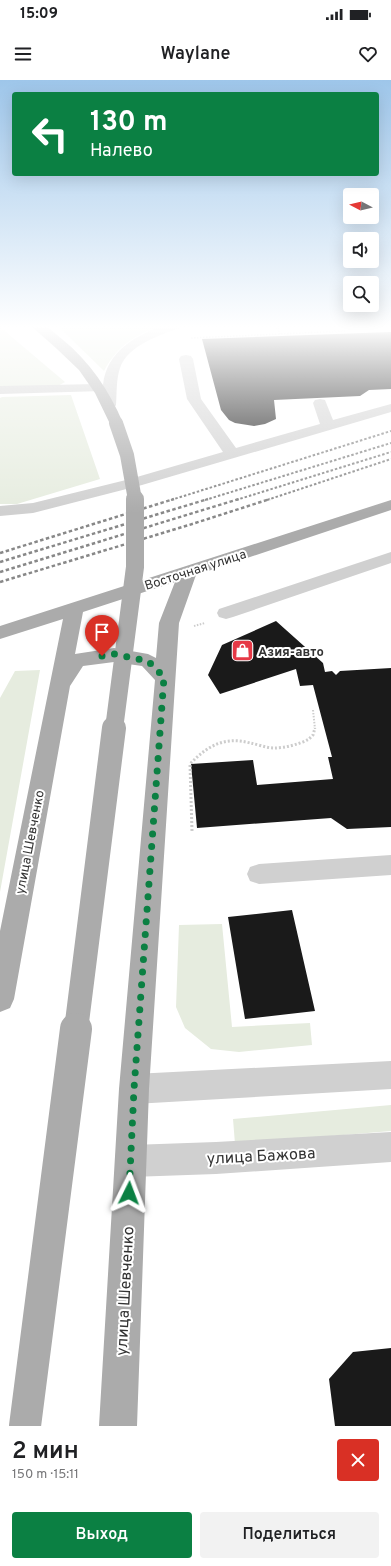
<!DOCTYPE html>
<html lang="ru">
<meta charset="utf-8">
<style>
:root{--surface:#fff;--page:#f2f2f2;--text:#202124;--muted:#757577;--accent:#0b8043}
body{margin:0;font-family:Overpass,sans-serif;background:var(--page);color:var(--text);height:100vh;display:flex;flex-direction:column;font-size:15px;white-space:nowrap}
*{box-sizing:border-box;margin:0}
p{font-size:13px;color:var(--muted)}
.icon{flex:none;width:22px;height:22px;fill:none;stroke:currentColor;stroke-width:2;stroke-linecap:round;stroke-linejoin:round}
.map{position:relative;height:1346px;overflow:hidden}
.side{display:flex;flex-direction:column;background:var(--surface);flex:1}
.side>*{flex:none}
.hud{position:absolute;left:12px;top:12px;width:367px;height:84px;border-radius:4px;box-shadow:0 4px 16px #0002;background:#0b8043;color:#fff;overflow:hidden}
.needle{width:26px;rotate:277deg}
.buttons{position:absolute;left:343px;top:108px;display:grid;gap:8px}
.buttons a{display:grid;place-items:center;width:36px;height:36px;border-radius:4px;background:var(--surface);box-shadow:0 4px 16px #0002;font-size:20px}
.pin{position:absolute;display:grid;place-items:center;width:34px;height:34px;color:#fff;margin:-41px -17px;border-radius:50% 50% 50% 0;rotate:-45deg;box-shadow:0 0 4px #0007}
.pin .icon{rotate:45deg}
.me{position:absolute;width:44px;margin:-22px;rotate:3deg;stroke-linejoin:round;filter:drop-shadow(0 0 3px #0008)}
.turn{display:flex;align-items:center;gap:14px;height:84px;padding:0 12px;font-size:18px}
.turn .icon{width:52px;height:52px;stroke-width:2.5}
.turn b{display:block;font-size:28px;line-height:34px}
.round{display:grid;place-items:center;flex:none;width:42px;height:42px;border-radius:4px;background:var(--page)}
.headline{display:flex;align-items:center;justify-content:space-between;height:68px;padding:0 12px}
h1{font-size:24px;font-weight:600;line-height:30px}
.cta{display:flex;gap:8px;margin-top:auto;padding:8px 12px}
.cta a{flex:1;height:46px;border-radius:4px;background:var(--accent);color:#fff;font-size:16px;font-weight:600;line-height:46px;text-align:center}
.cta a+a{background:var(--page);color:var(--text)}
.status{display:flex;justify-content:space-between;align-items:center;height:28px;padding:0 20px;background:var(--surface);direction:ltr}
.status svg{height:11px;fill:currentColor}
header{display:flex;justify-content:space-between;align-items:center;height:52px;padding:0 12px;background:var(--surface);font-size:18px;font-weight:600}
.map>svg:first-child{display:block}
</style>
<div class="status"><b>15:09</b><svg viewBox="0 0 49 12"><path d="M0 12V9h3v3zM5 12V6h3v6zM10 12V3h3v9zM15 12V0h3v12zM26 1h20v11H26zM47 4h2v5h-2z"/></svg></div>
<header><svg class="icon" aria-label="menu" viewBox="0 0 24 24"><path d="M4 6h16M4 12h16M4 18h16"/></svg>Waylane<svg class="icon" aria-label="heart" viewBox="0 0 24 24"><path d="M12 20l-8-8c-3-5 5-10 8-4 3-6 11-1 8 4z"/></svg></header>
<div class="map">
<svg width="391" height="1346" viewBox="0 0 391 1346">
<rect width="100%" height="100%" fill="#fff"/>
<path fill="#e6ecdf" d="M 54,245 L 164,245 C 137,253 117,266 104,291 L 61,249 Z
M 0,247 L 65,302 L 56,307 L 0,308 Z
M 71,315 L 100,399 L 17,424 L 0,424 L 0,318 L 2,317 Z
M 40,590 L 0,812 L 0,618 L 15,591 Z
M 222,844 L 232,947 L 310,943 L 312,965 L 239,972 L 211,969 L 185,948 L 176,927 L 179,845 Z
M 391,1025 L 391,1051 L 235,1064 L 233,1039 Z"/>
<path fill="#1a1a1a" d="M 391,252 L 391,309 L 369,310 L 360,316 L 274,320 L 276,339 L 265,344 L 254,346 L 235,343 L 229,340 L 221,330 L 202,259 Z
M 276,541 L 323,583 L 325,592 L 332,591 L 336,595 L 340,591 L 391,588 L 391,747 L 347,749 L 331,738 L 197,748 L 191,684 L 253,680 L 257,705 L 333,699 L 328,677 L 332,677 L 313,605 L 300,606 L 296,589 L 220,614 L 208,595 L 222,565 Z
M 292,830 L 315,931 L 245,939 L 228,837 Z
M 391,1268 L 391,1346 L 335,1346 L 329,1299 L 353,1272 Z"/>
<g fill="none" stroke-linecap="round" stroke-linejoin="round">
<path stroke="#cdcdcd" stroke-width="1.5" stroke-dasharray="1.5 1.5" stroke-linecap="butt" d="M 276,245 L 280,254
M 191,258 L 346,251"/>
<path stroke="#cdcdcd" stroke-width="2" stroke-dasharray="1.5 1.5" stroke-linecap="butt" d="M 194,546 L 205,543
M 313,630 L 315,649"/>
<path stroke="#cdcdcd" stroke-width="3" stroke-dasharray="2 2" stroke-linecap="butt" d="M 192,751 L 190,684 C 207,666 225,656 250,663 C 257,664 266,668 274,668 C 285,668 300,664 309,659 L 313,655 L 315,648"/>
<path fill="#d0d0d0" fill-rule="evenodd" d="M 164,245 L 182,245 L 180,248 C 160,255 128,265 120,288 C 116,300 117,312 116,325 L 114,328 L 109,329 L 104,328 L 102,325 L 103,311 L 0,314 L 0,306 L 98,304 L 103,305 C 107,271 135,256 164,245 Z
M 186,275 L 191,276 L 193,279 L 201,319 L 236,368 L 320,344 L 313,323 L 315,320 L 320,319 L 325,320 L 333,340 L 391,324 L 391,332 L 142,405 L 33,433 L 0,436 L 0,426 L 33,423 L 130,399 L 223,372 L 187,319 L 179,279 L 181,276 Z
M 391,472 L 391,483 L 233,537 L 226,539 L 219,537 L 217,533 L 219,529 Z
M 391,775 L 391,795 L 259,804 L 250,801 L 247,794 L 250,787 L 259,784 Z
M 391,981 L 391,1009 L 134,1024 L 124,1019 L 119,1009 L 124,999 L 134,994 Z
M 391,1052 L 391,1082 L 216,1094 L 131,1097 L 120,1092 L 115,1081 L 120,1070 L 131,1065 L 216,1062 Z"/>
<path fill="#ababab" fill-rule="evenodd" d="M 30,245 C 34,245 41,244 45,246 C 51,249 57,255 62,259 C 90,282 109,310 123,343 L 121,346 L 116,347 L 111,346 L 95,313 L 79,290 L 57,269 Z
M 391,420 L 391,430 L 196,495 L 179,543 L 149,1009 L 137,1346 L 99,1346 L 119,1009 L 155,600 L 142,586 L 114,582 L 83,586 L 70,606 L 14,919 L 10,928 L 0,932 L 0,851 L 63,539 L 0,559 L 0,546 ZM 175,502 L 159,543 L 156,578 L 148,574 L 114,568 L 75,574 L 83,532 Z"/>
<path stroke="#888" stroke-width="2" stroke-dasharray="2.5 2" stroke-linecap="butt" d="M 171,420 L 391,351
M 205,420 L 391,363
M 236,420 L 391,372
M 267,420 L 391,379"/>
<path stroke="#888" stroke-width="2.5" stroke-dasharray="3.5 2.5" stroke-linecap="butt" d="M 0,473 L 174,419
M 0,482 L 208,419
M 0,492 L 239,419
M 0,502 L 189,445 L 270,419"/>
<path stroke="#ababab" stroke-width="14" d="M 116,343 L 127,375 L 135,420"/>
<path stroke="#ababab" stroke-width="18" d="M 114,649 L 135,487 L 135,419"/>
<path stroke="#ababab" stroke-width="24" d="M 76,950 L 114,648"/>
<path stroke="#ababab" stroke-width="32" d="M 25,1346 L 76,949"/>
</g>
<linearGradient id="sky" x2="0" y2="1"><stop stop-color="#9ec6ea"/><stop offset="0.57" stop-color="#fff"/><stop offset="1" stop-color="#fff" stop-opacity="0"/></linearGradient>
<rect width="391" height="433" fill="url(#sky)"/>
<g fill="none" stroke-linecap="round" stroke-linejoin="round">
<path stroke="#0b8043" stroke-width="7" stroke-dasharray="0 12.6" d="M 102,576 L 114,574 L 148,581 L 164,597 L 134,1009 L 129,1113"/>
</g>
<defs>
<symbol id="shop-square" viewBox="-11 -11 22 22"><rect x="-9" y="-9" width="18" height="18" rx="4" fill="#e63946" stroke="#fff"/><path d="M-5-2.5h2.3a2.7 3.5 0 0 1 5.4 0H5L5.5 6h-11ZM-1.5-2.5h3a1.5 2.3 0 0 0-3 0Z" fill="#fff"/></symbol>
</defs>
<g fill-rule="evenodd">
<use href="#shop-square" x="230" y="558" width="25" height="25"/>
</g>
<g text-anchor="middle" stroke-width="4" stroke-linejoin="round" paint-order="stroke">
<g font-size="13" fill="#333" stroke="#fff">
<text transform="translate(195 489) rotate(-18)" y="5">Восточная улица</text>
<text transform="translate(29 762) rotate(-79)" y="5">улица Шевченко</text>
</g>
<g font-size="13" font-weight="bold" fill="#333" stroke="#fff" text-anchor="start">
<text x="258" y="576">Азия-авто</text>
</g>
<g font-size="16" fill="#333" stroke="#fff">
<text transform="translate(261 1075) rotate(-3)" y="6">улица Бажова</text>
<text transform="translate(124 1211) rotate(-87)" y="6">улица Шевченко</text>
</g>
</g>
</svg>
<div class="buttons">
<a><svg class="needle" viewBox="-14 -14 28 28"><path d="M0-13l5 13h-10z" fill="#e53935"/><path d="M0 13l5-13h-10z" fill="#757577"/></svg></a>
<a><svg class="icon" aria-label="sound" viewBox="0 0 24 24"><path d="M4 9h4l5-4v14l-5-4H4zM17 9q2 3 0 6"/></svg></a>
<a><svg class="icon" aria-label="search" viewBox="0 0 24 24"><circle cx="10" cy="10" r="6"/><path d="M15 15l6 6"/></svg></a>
</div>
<div class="pin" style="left:102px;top:576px;background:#d93025"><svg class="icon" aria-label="arrive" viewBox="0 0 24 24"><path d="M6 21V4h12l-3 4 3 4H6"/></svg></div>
<svg class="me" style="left:129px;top:1113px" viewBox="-20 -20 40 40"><path d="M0-17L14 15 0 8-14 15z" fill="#0b8043" stroke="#fff" stroke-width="4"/></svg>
<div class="hud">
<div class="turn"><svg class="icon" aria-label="left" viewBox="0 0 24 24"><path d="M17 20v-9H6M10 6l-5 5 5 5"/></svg><div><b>130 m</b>Налево</div></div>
</div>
</div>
<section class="side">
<div class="headline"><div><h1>2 мин</h1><p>150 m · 15:11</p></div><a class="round" style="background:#d93025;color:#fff"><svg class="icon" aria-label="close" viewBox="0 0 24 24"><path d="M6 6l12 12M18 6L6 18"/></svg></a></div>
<div class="cta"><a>Выход</a><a>Поделиться</a></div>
</section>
